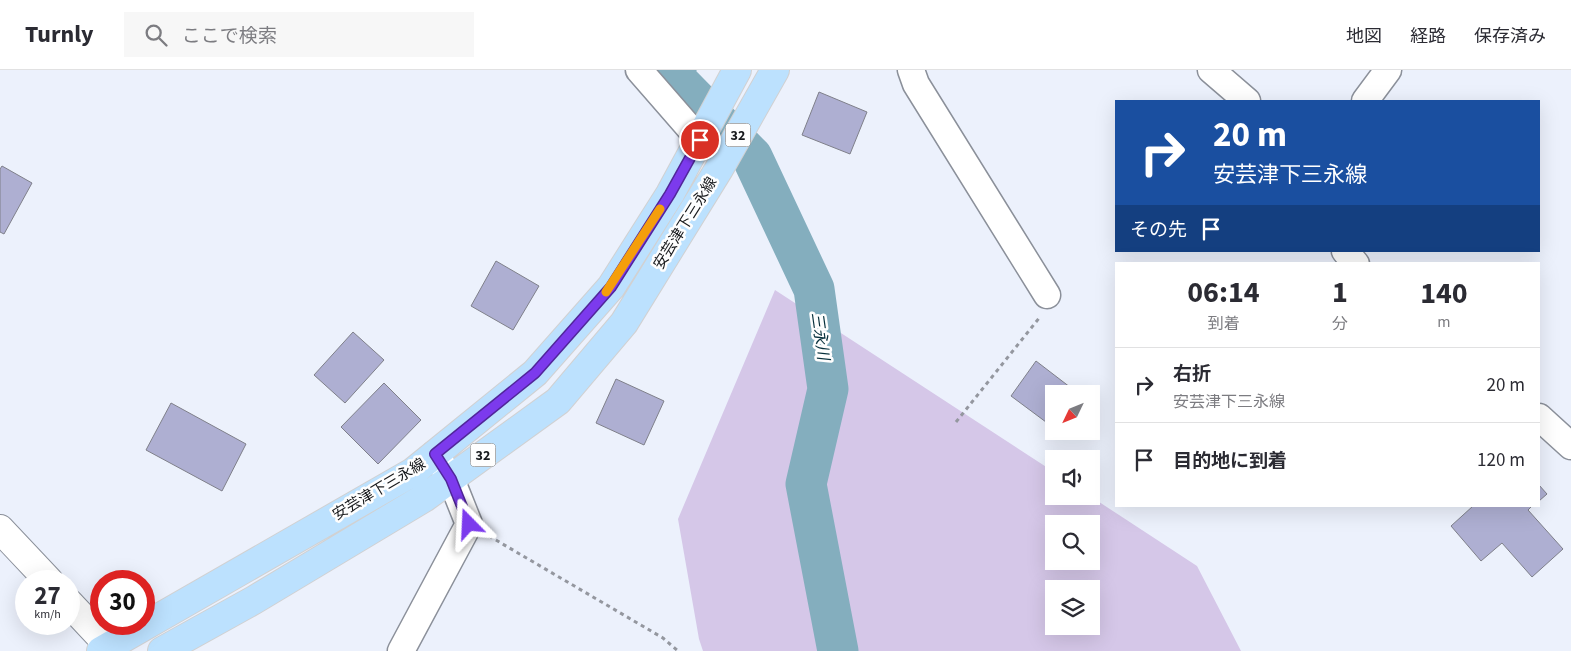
<!DOCTYPE html>
<html lang="ja">
<meta charset="utf-8">
<style>
:root{--surface:#fff;--page:#f7f7f7;--text:#2b2b33;--muted:#7c7c81;--line:#e1e1e2}
body{margin:0;font-family:"Source Sans 3","Noto Sans JP",sans-serif;background:var(--page);color:var(--text);height:100vh;display:flex;flex-direction:column;font-size:19px;white-space:nowrap}
*{box-sizing:border-box;margin:0}
p{font-size:16px;color:var(--muted)}
.icon{flex:none;width:28px;height:28px;fill:none;stroke:currentColor;stroke-width:2;stroke-linecap:round;stroke-linejoin:round}
.map{position:relative;flex:1;overflow:hidden}
.details{position:absolute;left:1115px;top:192px;width:425px;height:245px;display:flex;flex-direction:column;background:var(--surface);border-radius:0px;box-shadow:0 5px 20px #0002}
.details>*{flex:none}
.banner{position:absolute;left:1115px;top:30px;width:425px;height:152px;border-radius:0px;box-shadow:0 5px 20px #0002;background:#1a4fa0;color:#fff;overflow:hidden}
.needle{width:32px;rotate:227deg}
.buttons{position:absolute;left:1045px;top:315px;display:grid;gap:10px}
.buttons a{display:grid;place-items:center;width:55px;height:55px;border-radius:0px;background:var(--surface);box-shadow:0 5px 20px #0002;font-size:25px}
.speed{position:absolute;left:15px;top:500px;display:flex;gap:10px;font-size:25px;font-weight:700;text-align:center}
.speed>*{display:grid;place-content:center;width:65px;height:65px;border-radius:50%;background:var(--surface);box-shadow:0 5px 20px #0002;line-height:1}
.speed small{font-size:12px;font-weight:400}
.speed .limit{border:8px solid #d22;background:#fff;color:#111}
.pin{position:absolute;display:grid;place-items:center;width:42px;height:42px;color:#fff;margin:-21px;border:2px solid #fff;border-radius:50%;box-shadow:0 1px 5px #0007}
.me{position:absolute;width:55px;margin:-28px;rotate:339deg;stroke-linejoin:round;filter:drop-shadow(0 0 4px #0008)}
.turn{display:flex;align-items:center;gap:18px;height:105px;padding:0 15px;font-size:22px}
.turn .icon{width:65px;height:65px;stroke-width:2.5}
.turn b{display:block;font-size:35px;line-height:42px}
.then{display:flex;align-items:center;height:48px;padding:0 15px;background:#0003;gap:10px;font-size:19px}
.eta{display:flex;justify-content:space-evenly;align-items:center;height:85px;text-align:center}
.eta b{font-size:30px;font-weight:700;line-height:35px}
ul{padding:0;list-style:none}
li{display:flex;align-items:center;gap:15px;height:75px;padding:0 15px;border-top:1px solid var(--line)}
li div{flex:1}
li b{display:block;font-size:19px}
li em{font-style:normal}
header{display:flex;align-items:center;gap:30px;box-sizing:border-box;height:70px;padding:0 25px;background:var(--surface);border-bottom:1px solid var(--line)}
header strong{font-size:24px}
nav{display:flex;gap:28px;margin-inline-start:auto;font-size:18px}
.search{width:350px;height:45px;background:var(--page);display:flex;align-items:center;gap:12px;box-sizing:border-box;padding:0 18px;border-radius:0px;color:var(--muted);font-size:19px}
.map>svg:first-child{display:block}
</style>
<header>
<strong>Turnly</strong>
<div class="search"><svg class="icon" aria-label="search" viewBox="0 0 24 24"><circle cx="10" cy="10" r="6"/><path d="M15 15l6 6"/></svg>ここで検索</div>
<nav><a>地図</a><a>経路</a><a>保存済み</a></nav>
</header>
<div class="map">
<svg width="1571" height="581" viewBox="0 0 1571 581">
<rect width="100%" height="100%" fill="#ecf1fc"/>
<path fill="#d5c7e8" fill-rule="evenodd" d="M 775,220 L 1054,402 L 1054,426 L 1090,426 L 1197,496 L 1241,581 L 703,581 L 699,569 L 678,449 ZM 1054,454 L 1091,454 L 1091,491 L 1054,491 ZM 1054,519 L 1091,519 L 1091,556 L 1054,556 Z"/>
<g fill="none" stroke-linecap="round" stroke-linejoin="round">
<path stroke="#84aebe" stroke-width="7" d="M 682,16 L 693,0"/>
<path stroke="#84aebe" stroke-width="41" d="M 661,0 L 682,16 L 752,87 L 814,219 L 828,319 L 806,414 L 838,581"/>
</g>
<path fill="#aeafd2" stroke="#7f808a" d="M 819,22 L 867,42 L 850,84 L 802,65 Z
M 2,96 L 32,113 L 4,164 L 0,162 L 0,99 Z
M 496,191 L 539,216 L 513,260 L 471,236 Z
M 353,262 L 384,290 L 345,333 L 314,305 Z
M 1036,291 L 1079,324 L 1054,324 L 1054,358 L 1011,326 Z
M 616,309 L 664,331 L 644,375 L 596,353 Z
M 384,313 L 421,350 L 378,394 L 341,357 Z
M 171,333 L 246,374 L 222,421 L 146,380 Z
M 1539,415 L 1547,424 L 1539,431 Z
M 1473,436 L 1532,436 L 1528,440 L 1563,479 L 1532,507 L 1502,473 L 1481,491 L 1451,456 Z"/>
<g fill="none" stroke-linecap="round" stroke-linejoin="round">
<defs>
<path id="minor" d="M 639,0 L 700,70
M 911,0 L 916,14 L 1047,225
M 1211,0 L 1247,31
M 1365,31 L 1388,0
M 1345,181 L 1356,194
M 1539,347 L 1571,376
M 401,581 L 469,454 L 451,409 L 435,384"/>
<path id="secondary" d="M 0,459 L 49,511
M 69,533 L 114,581"/>
<path id="primary" d="M 101,581 L 413,402 L 535,303 L 611,217 L 670,124 L 737,0
M 162,581 L 254,530 L 424,428 L 558,331 L 624,253 L 719,99 L 775,0"/>
</defs>
<use href="#minor" stroke="#8b909a" stroke-width="29"/>
<use href="#secondary" stroke="#8b909a" stroke-width="30"/>
<use href="#primary" stroke="#d1d1d2" stroke-width="30"/>
<path stroke="#94979f" stroke-width="3" stroke-dasharray="4 4" stroke-linecap="butt" d="M 956,352 L 1040,247
M 489,466 L 663,568 L 678,581"/>
<use href="#minor" stroke="#fff" stroke-width="26"/>
<use href="#secondary" stroke="#fff" stroke-width="28"/>
<use href="#primary" stroke="#bce1fe" stroke-width="28"/>
</g>
<g fill="none" stroke-linecap="round" stroke-linejoin="round">
<defs>
<path id="route" d="M 469,454 L 451,409 L 435,384 L 535,303 L 611,217 L 670,124 L 700,70"/>
</defs>
<use href="#route" stroke="#51269a" stroke-width="12"/>
<use href="#route" stroke="#7c3aed" stroke-width="9"/>
<path stroke="#f59e0b" stroke-width="9" d="M 606,222 L 660,139"/>
</g>
<g text-anchor="middle" stroke-width="5" stroke-linejoin="round" paint-order="stroke">
<g fill="#fefefe" stroke="#5c5e60" stroke-width="1">
<rect x="725.5" y="53.5" width="25" height="23" rx="4"/>
<rect x="470.5" y="373.5" width="25" height="23" rx="4"/>
</g>
<g font-size="14" font-weight="bold" fill="#17191c">
<text x="738" y="70">32</text>
<text x="483" y="390">32</text>
</g>
<g font-size="15" fill="#17191c" stroke="#fefefe">
<text transform="translate(685 153) rotate(-58)" y="5">安芸津下三永線</text>
<text transform="translate(379 419) rotate(-31)" y="5">安芸津下三永線</text>
</g>
<g font-size="16" font-style="italic" fill="#07303c" stroke="#fefefe">
<text transform="translate(821 266) rotate(82)" y="6">三永川</text>
</g>
</g>
</svg>
<div class="buttons">
<a><svg class="needle" viewBox="-14 -14 28 28"><path d="M0-13l5 13h-10z" fill="#e53935"/><path d="M0 13l5-13h-10z" fill="#7c7c81"/></svg></a>
<a><svg class="icon" aria-label="sound" viewBox="0 0 24 24"><path d="M4 9h4l5-4v14l-5-4H4zM17 9q2 3 0 6"/></svg></a>
<a><svg class="icon" aria-label="search" viewBox="0 0 24 24"><circle cx="10" cy="10" r="6"/><path d="M15 15l6 6"/></svg></a>
<a><svg class="icon" aria-label="layers" viewBox="0 0 24 24"><path d="M12 4l9 5-9 5-9-5zM3 14l9 5 9-5"/></svg></a>
</div>
<div class="speed"><div>27<small>km/h</small></div><div class="limit">30</div></div>
<div class="pin" style="left:700px;top:70px;background:#d93025"><svg class="icon" aria-label="arrive" viewBox="0 0 24 24"><path d="M6 21V4h12l-3 4 3 4H6"/></svg></div>
<svg class="me" style="left:469px;top:454px" viewBox="-20 -20 40 40"><path d="M0-17L14 15 0 8-14 15z" fill="#7c3aed" stroke="#fff" stroke-width="4"/></svg>
<div class="banner">
<div class="turn"><svg class="icon" aria-label="right" viewBox="0 0 24 24"><path d="M7 20v-9h11M14 6l5 5-5 5"/></svg><div><b>20 m</b>安芸津下三永線</div></div>
<div class="then">その先<svg class="icon" aria-label="arrive" viewBox="0 0 24 24"><path d="M6 21V4h12l-3 4 3 4H6"/></svg></div>
</div>
<section class="details">
<div class="eta">
<div><b>06:14</b><p>到着</p></div>
<div><b>1</b><p>分</p></div>
<div><b>140</b><p>m</p></div>
</div>
<ul>
<li><svg class="icon" aria-label="right" viewBox="0 0 24 24"><path d="M7 20v-9h11M14 6l5 5-5 5"/></svg><div><b>右折</b><p>安芸津下三永線</p></div><em>20 m</em></li>
<li><svg class="icon" aria-label="arrive" viewBox="0 0 24 24"><path d="M6 21V4h12l-3 4 3 4H6"/></svg><div><b>目的地に到着</b></div><em>120 m</em></li>
</ul>
</section>
</div>
